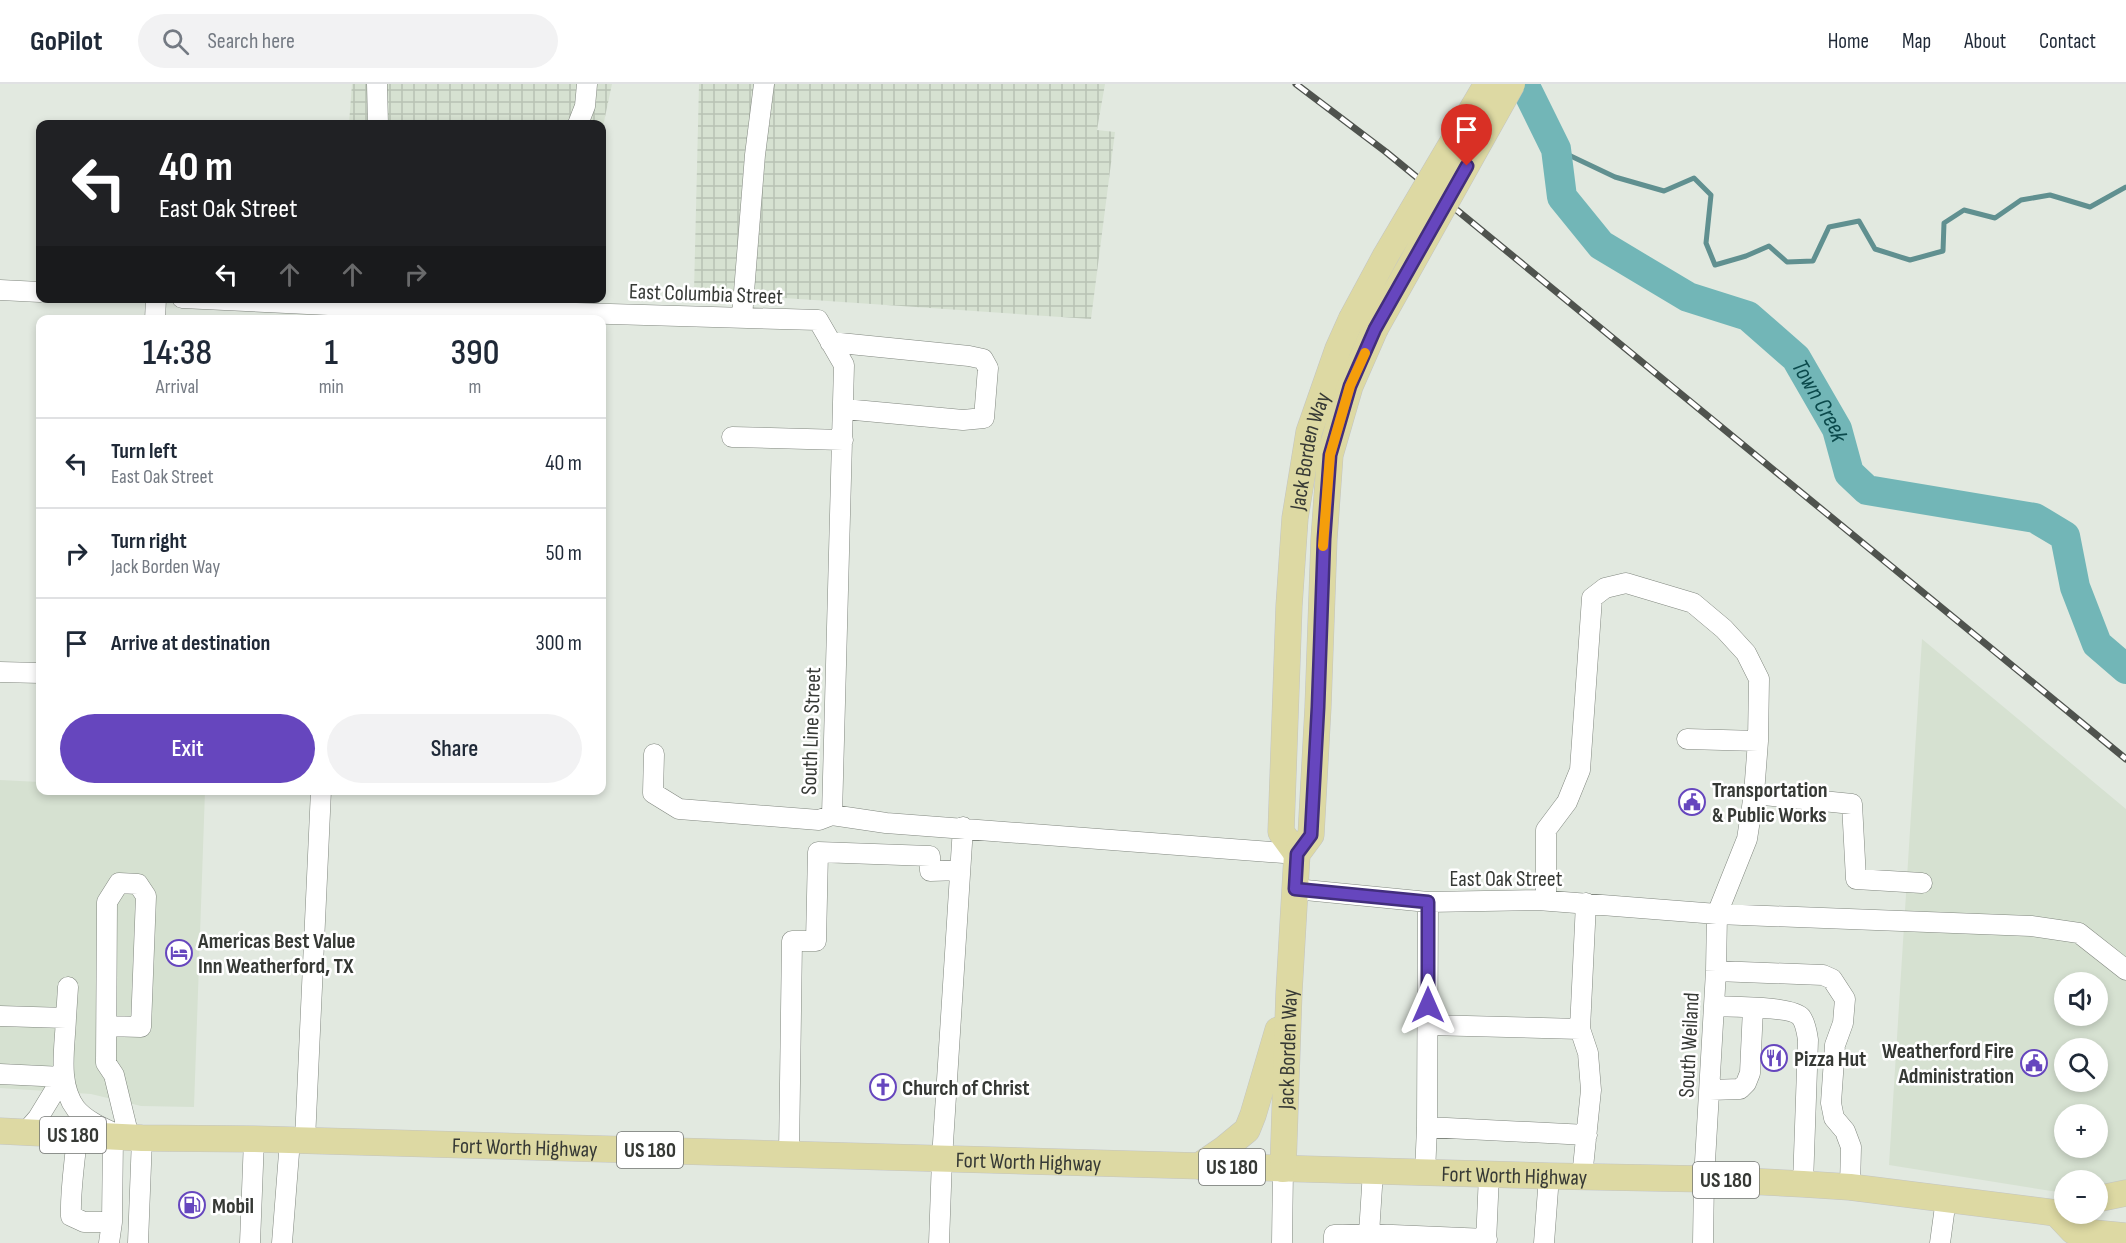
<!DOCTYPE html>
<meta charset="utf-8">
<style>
:root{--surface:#fff;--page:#f2f2f3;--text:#1f2937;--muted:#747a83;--line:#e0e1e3;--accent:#6646be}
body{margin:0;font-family:"Sofia Sans Condensed",sans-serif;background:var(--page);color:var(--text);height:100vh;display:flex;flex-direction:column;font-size:22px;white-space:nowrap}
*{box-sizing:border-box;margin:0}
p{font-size:20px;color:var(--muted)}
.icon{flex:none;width:33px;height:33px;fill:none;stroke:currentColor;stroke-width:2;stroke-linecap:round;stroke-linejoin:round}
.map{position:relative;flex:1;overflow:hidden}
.panel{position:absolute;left:36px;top:231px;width:570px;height:480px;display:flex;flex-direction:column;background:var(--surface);border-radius:12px;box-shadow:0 3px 9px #0003}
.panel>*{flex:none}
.hud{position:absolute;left:36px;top:36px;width:570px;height:183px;border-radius:12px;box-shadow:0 3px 9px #0003;background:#202124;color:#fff;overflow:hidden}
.fabs{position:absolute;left:2054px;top:888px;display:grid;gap:12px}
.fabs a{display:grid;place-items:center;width:54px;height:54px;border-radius:50%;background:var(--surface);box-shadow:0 3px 9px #0003;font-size:30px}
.pin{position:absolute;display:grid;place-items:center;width:51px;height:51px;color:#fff;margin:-62px -26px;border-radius:50% 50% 50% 0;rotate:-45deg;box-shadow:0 0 6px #0007}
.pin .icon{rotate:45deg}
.me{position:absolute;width:66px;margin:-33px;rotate:0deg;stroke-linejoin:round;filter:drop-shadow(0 0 4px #0008)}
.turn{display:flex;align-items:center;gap:21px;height:126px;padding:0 24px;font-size:27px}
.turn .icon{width:78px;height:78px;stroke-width:2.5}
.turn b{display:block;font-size:42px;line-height:51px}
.lanes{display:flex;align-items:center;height:57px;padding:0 24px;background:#0003;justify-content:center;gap:30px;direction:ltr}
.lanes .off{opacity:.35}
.eta{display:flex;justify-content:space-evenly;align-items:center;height:102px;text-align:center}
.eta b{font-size:36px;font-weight:600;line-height:42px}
.primary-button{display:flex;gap:12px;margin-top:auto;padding:12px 24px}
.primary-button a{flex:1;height:69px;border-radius:36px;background:var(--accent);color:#fff;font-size:24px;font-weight:600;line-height:69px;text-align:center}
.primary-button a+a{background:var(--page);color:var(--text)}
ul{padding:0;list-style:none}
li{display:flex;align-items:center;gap:18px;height:90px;padding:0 24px;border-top:2px solid var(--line)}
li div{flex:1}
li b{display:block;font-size:22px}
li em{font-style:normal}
header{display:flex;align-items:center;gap:36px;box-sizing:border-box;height:84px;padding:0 30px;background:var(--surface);border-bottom:2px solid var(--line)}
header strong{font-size:28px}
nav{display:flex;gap:33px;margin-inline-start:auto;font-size:21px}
.search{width:420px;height:54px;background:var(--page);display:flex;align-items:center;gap:15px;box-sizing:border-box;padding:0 21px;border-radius:33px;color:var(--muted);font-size:22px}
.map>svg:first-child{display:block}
</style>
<header>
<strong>GoPilot</strong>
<div class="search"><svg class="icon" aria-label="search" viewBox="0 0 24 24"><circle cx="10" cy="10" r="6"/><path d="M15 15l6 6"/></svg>Search here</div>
<nav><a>Home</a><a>Map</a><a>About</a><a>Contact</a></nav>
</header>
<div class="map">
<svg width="2126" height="1159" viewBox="0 0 2126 1159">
<defs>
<pattern id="industrial-grid" width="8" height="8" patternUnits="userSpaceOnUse" patternTransform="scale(1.5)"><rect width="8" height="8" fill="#d6e1d1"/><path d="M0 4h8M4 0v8" fill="none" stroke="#b8c2b4"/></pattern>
</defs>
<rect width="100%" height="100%" fill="#e2e9e0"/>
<path fill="#d6e1d1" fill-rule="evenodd" d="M 1922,555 L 2126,725 L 2126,1105 L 2097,1110 L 2097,1096 L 2064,1096 L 2064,1109 L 1889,1081 ZM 2064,898 L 2097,898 L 2097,932 L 2064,932 ZM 2064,964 L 2097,964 L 2097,998 L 2064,998 ZM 2064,1030 L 2097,1030 L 2097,1064 L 2064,1064 Z
M 0,696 L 40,698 L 40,706 L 205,707 L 194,1023 L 141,1022 L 91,1010 L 0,1004 Z"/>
<path fill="url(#industrial-grid)" d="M 352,0 L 612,0 L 602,47 L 602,40 L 349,40 Z
M 699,0 L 1105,0 L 1097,46 L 1115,48 L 1091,235 L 694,208 Z"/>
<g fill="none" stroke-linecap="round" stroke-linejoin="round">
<path stroke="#609090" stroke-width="5" d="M 1556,65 L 1615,93 L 1664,107 L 1694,94 L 1711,111 L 1706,159 L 1715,181 L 1746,172 L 1769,162 L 1787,178 L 1813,177 L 1829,143 L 1859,137 L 1875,165 L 1910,176 L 1943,167 L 1944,139 L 1964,126 L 1995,134 L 2021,116 L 2050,111 L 2090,123 L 2126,103"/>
<path stroke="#72b6b7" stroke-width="30" id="s1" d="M 1524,0 L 1556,65 L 1562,113 L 1601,161 L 1688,213 L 1748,232 L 1796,274 L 1837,345 L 1849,389 L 1867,406 L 2035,434 L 2065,452 L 2075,503 L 2097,560 L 2126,585"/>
<defs>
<path id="minor" d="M 377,0 L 378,40
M 578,40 L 585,22 L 587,0
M 0,206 L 40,208
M 182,214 L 371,223 L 818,236 L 844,281 L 832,731 L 886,739 L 1297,770
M 742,233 L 755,71 L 764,0
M 155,236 L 156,214
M 830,258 L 969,272 L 983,275 L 988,284 L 984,334 L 963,336 L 844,325
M 732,353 L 843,356
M 0,588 L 40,589
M 1687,655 L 1758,657 L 1754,710 L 1747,755 L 1717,830 L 1716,887 L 1704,1095 L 1703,1159
M 654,670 L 653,709 L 679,725 L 819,736 L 832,731
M 1754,710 L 1852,720 L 1856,795 L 1922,799
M 1295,805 L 1428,818 L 1538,816 L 1717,830 L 2031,842 L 2079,849 L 2126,886
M 1546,816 L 1546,746 L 1567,718 L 1580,686 L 1592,514 L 1605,504 L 1626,499 L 1693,519 L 1724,545 L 1746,569 L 1759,595 L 1758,657
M 1716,887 L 1823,891 L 1832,895 L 1845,915 L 1843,939 L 1835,961 L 1831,1019 L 1834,1034 L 1845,1047 L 1851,1063 L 1850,1103
M 1714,922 C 1731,923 1792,922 1801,933 C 1806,940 1807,949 1808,956 L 1803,1100
M 0,932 L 66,934 C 65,964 57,1000 76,1025 C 86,1037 103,1044 116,1050
M 66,934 L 68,903
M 1428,941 L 1580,945 L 1586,819
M 107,942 L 141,943 L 146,812 L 138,800 L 119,799 L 107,818 L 106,979 L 114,991 L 129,1053
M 1580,945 L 1588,969 L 1591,1006 L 1582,1093
M 0,990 L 63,993
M 1710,1006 L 1740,1005 L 1746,999 L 1750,989 L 1753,924
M 1427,1043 L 1587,1051
M 25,1049 L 38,1034 L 63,993
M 77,1051 C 75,1078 70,1106 71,1132 L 84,1138 L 112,1138
M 305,1056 L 321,706
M 789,1070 L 792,857 L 816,857 L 818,768 L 930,772 L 930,787 L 960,786
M 1425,1089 L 1427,1043 L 1428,818
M 1369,1150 L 1487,1155
M 109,1159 L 112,1138 L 113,1053
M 138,1159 L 142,1054
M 250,1159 L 254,1055
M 282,1159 L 290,1056
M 939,1159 L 942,1075 L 963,743
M 1282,1159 L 1283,1085
M 1334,1159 L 1334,1151 L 1369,1150 L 1373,1087
M 1486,1159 L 1489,1090
M 1544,1159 L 1549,1092
M 1940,1159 L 1946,1115"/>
<g id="major">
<path id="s2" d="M 1297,770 L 1281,748 L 1289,522 L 1295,434 L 1309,348 L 1338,265 L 1351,236"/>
<path id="s3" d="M 0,1047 L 142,1054 L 254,1055 L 1549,1092 L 1704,1095 L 1803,1100 L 1850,1103 L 2056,1129 L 2064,1126"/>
<path d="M 1199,1082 L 1224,1065 L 1247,1046 L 1253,1031 L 1278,946"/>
<path id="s4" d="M 1283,1085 L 1289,908 L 1297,770 L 1311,751 L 1318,623 L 1324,455 L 1330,371 L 1350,302 L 1375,245"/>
<path d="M 2097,1115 L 2126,1109"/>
<path d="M 2056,1129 L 2073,1147 L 2126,1152"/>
</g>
</defs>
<use href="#minor" stroke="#81877f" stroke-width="21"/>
<use href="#major" stroke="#c3c4c2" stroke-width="27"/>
<use href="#minor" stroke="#fff" stroke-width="20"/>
<use href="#major" stroke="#ddd9a3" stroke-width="26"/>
<defs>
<path id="rail" d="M 1296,0 L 1386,68 L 2126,675"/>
</defs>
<use href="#rail" stroke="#4f534e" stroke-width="7"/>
<use href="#rail" stroke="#fff" stroke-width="4.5" stroke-dasharray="14" stroke-linecap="butt"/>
<defs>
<path id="major-bridge" d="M 1351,236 L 1386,171 L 1487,0
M 1375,245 L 1512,0"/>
</defs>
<use href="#major-bridge" stroke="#c3c4c2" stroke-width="27" stroke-linecap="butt"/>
<use href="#major-bridge" stroke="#ddd9a3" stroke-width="26"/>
</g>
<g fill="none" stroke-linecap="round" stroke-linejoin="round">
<defs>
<path id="route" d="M 1428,921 L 1428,818 L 1295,805 L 1297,770 L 1311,751 L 1318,623 L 1324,455 L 1330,371 L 1350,302 L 1375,245 L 1467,82"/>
</defs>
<use href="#route" stroke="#422e7c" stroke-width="15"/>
<use href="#route" stroke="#6646be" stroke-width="10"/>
<path stroke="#f59e0b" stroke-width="10" d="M 1323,462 L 1330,371 L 1350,302 L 1365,269"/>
</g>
<defs>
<symbol id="civic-ring" viewBox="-11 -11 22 22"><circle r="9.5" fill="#fff" stroke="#6646be" stroke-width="1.5"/><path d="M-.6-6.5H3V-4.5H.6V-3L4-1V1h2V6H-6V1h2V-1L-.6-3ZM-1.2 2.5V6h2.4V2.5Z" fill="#6646be"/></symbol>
<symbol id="hotel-ring" viewBox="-11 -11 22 22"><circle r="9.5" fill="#fff" stroke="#6646be" stroke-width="1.5"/><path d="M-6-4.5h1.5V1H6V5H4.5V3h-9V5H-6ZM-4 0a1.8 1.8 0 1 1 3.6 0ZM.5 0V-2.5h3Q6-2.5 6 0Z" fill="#6646be"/></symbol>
<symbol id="restaurant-ring" viewBox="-11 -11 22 22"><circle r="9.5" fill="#fff" stroke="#6646be" stroke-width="1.5"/><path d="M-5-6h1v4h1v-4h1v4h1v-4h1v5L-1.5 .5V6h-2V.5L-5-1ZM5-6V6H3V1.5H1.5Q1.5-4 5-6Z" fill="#6646be"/></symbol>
<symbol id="church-ring" viewBox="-11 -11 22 22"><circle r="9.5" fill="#fff" stroke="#6646be" stroke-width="1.5"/><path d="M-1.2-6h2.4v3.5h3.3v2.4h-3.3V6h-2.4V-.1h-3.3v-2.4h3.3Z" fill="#6646be"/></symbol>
<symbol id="fuel-ring" viewBox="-11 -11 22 22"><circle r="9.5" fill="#fff" stroke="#6646be" stroke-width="1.5"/><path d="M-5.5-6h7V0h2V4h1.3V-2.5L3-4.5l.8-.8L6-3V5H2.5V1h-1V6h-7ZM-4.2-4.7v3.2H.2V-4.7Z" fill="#6646be"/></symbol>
</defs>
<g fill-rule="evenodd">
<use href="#civic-ring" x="1677" y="703" width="30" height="30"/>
<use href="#hotel-ring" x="164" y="854" width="30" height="30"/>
<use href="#restaurant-ring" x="1759" y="959" width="30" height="30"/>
<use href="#civic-ring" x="2019" y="964" width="30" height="30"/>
<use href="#church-ring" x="868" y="988" width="30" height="30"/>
<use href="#fuel-ring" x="177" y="1106" width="30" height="30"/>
</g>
<g text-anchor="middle" stroke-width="5" stroke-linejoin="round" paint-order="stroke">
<g fill="#fff" stroke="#727472" stroke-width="1.5">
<rect x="40" y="1033" width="66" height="36" rx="4.5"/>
<rect x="617" y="1048" width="66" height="36" rx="4.5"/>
<rect x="1199" y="1065" width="66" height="36" rx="4.5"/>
<rect x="1693" y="1078" width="66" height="36" rx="4.5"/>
</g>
<g font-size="21" font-weight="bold" fill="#363935">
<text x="73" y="1058">US 180</text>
<text x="650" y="1073">US 180</text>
<text x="1232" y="1090">US 180</text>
<text x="1726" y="1103">US 180</text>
</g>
<g font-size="22" fill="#363935" stroke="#fff">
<text transform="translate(706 209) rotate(2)" y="8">East Columbia Street</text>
<text dy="8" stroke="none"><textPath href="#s2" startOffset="410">Jack Borden Way</textPath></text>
<text transform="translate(810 647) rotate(-88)" y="8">South Line Street</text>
<text x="1506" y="802">East Oak Street</text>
<text transform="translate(1688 961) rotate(-87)" y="8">South Weiland</text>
<text dy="8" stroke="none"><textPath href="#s4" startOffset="120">Jack Borden Way</textPath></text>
<text dy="8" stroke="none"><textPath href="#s3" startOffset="525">Fort Worth Highway</textPath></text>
<text dy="8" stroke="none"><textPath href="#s3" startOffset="1029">Fort Worth Highway</textPath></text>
<text dy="8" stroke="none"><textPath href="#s3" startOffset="1515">Fort Worth Highway</textPath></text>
</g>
<g font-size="22" font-weight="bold" fill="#363935" stroke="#fff" text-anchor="start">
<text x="1712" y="713">Transportation<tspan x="1712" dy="25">&amp; Public Works</tspan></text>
<text x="198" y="864">Americas Best Value<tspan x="198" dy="25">Inn Weatherford, TX</tspan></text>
<text x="2014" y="974" text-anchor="end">Weatherford Fire<tspan x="2014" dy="25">Administration</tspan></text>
<text x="1794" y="982">Pizza Hut</text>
<text x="902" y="1011">Church of Christ</text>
<text x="212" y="1129">Mobil</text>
</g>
<g font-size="24" font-style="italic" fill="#0b4a4c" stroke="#fff">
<text dy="8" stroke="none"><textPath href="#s1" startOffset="460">Town Creek</textPath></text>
</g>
</g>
</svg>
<div class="fabs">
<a><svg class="icon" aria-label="sound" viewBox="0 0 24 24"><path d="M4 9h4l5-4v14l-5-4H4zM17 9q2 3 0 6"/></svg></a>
<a><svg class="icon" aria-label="search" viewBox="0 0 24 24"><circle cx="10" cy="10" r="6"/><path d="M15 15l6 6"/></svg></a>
<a>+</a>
<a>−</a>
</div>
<div class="pin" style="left:1467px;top:82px;background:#d93025"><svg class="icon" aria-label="arrive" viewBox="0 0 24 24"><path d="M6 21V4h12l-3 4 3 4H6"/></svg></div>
<svg class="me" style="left:1428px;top:921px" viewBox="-20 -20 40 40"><path d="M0-17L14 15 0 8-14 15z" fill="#6646be" stroke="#fff" stroke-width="4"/></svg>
<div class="hud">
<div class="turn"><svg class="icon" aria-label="left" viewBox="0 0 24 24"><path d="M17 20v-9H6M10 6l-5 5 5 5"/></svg><div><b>40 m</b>East Oak Street</div></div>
<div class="lanes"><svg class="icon" aria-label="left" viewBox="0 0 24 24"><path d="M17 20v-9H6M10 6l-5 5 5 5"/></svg><svg class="icon off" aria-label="ahead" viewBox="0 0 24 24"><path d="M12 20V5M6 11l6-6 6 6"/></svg><svg class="icon off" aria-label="ahead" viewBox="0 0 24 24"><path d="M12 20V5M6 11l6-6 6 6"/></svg><svg class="icon off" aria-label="right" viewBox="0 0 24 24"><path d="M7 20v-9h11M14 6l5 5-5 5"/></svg></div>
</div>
<section class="panel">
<div class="eta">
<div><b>14:38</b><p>Arrival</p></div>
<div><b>1</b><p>min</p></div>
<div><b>390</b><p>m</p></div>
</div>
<ul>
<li><svg class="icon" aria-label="left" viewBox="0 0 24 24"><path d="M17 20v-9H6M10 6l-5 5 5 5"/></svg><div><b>Turn left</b><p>East Oak Street</p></div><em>40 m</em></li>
<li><svg class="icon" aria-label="right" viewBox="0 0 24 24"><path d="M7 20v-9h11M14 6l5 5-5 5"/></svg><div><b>Turn right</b><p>Jack Borden Way</p></div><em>50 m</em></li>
<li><svg class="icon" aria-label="arrive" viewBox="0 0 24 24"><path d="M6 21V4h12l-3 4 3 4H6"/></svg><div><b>Arrive at destination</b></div><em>300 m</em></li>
</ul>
<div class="primary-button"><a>Exit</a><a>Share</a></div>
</section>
</div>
